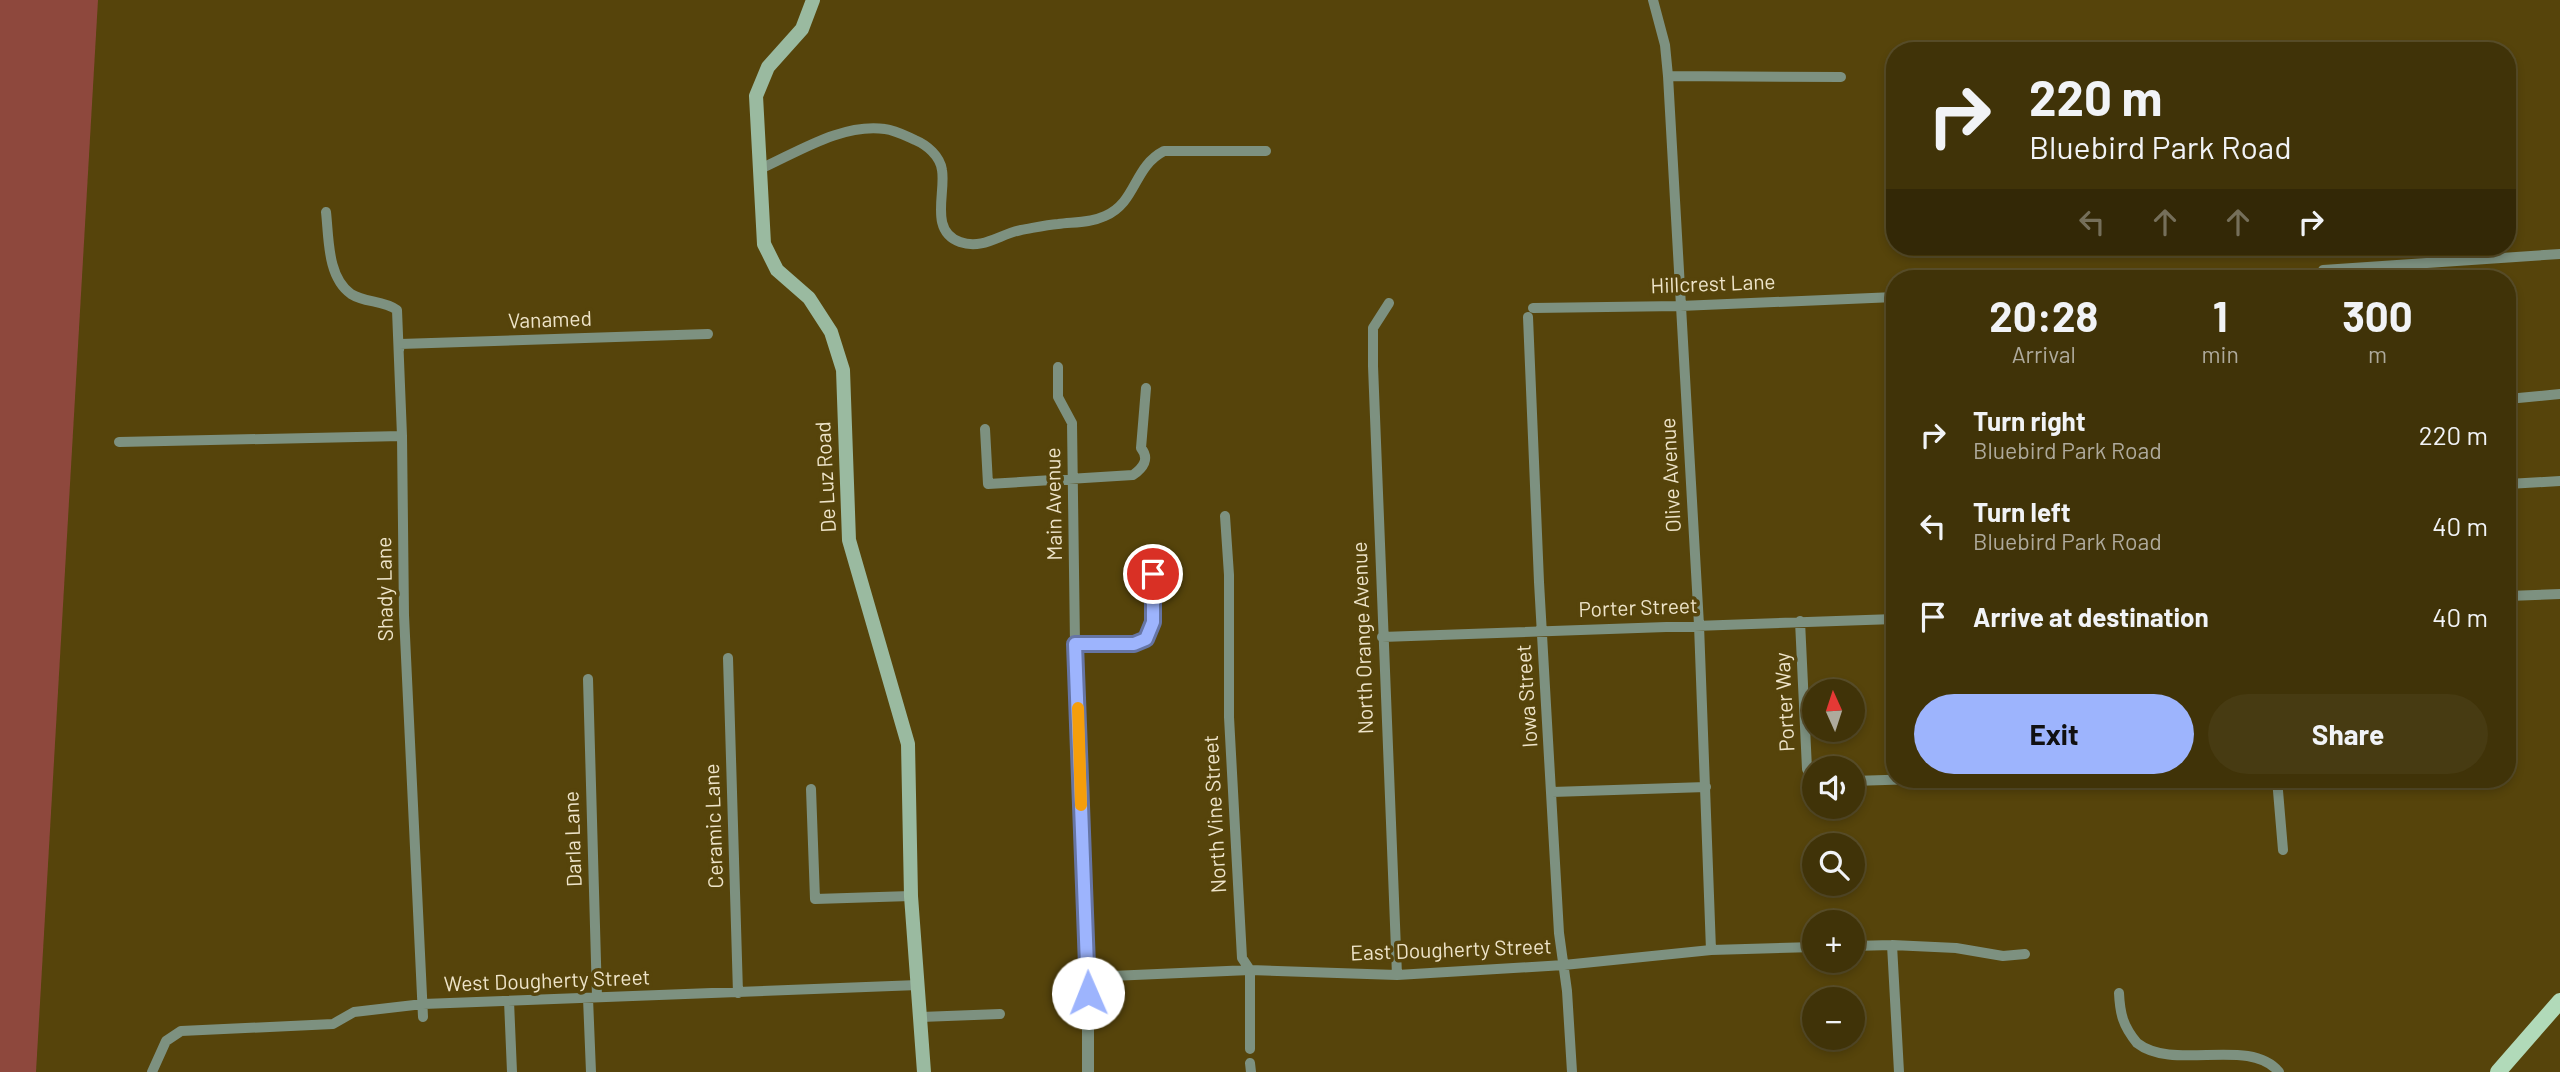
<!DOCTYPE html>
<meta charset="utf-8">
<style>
:root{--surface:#403308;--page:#473b12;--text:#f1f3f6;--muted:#aeaa9c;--line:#594e29;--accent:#9db4fd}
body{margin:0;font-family:Barlow,sans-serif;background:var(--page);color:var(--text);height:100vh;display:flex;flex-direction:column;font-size:26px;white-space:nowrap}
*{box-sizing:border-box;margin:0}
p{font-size:23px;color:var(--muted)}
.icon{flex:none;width:38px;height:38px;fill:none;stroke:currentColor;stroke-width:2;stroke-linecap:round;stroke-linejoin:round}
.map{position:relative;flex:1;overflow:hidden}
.panel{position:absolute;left:1886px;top:270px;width:630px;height:518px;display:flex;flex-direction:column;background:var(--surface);border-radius:28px;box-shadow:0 4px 10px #0003,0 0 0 2px var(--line)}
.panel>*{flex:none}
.hud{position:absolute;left:1886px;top:42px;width:630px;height:214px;border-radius:28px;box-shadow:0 4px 10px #0003,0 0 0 2px var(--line);background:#403308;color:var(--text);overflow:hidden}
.needle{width:46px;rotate:357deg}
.fabs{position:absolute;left:1802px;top:679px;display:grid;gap:14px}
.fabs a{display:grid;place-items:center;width:63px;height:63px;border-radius:50%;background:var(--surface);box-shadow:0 4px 10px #0003,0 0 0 2px var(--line);font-size:35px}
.pin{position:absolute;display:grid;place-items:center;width:60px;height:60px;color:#fff;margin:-30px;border:4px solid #fff;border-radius:50%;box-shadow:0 2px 7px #0007}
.me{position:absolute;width:77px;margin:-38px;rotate:359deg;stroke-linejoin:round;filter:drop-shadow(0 0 5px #0008)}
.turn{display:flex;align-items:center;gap:24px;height:147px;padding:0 28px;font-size:32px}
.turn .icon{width:91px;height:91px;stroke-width:2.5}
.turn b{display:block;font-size:49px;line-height:60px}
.lanes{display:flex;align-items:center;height:66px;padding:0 28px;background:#0003;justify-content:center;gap:35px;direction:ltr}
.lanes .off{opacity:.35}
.eta{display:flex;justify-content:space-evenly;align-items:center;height:119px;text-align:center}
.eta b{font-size:42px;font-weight:700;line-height:49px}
.action{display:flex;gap:14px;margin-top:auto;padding:14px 28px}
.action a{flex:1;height:80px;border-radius:42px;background:var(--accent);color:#111;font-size:28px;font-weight:700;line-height:80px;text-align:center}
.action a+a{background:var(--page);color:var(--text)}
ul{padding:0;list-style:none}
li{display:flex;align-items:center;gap:21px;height:91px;padding:0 28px}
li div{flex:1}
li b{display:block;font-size:26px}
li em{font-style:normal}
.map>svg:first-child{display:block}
</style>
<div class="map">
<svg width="2560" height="1072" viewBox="0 0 2560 1072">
<rect width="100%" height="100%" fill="#56440b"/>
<path fill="#8e483d" d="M 0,0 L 98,0 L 36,1072 L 0,1072 Z"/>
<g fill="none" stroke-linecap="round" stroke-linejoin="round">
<path stroke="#7d9180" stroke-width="10" d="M 1653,0 L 1665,45 L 1668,76 L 1699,625 L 1711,950
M 1668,76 L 1841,77
M 760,169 C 798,152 842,123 885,129 C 895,130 906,136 915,140 C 927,145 940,156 942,170 C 946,193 929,231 960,242 C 983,250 1000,234 1021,230 C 1033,228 1046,225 1058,224 C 1074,222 1090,223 1105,216 C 1137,202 1133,167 1164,151 L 1266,151
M 326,212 C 329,238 327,277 351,294 C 365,303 383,300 397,310 L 402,436 L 404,615 L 423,1017
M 2323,270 L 2560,254
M 2178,278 L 2247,274 L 2247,278
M 1389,303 L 1373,328 L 1373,366 L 1397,975
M 1533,308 L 1680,306 L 1895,297
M 1528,317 L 1539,582 L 1559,933 L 1567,991 L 1572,1072
M 399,350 L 400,344 L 708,334
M 1058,367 L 1058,397 L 1072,423 L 1075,644 L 1088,1010
M 2508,399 L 2560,394
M 985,429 L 988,484 L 1133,475 C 1143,468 1150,459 1141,448 L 1146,388
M 119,442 L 402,436
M 2508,484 L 2560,481
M 1225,516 L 1229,575 L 1229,717 L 1242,958 L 1250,970 L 1250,1049
M 2508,596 L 2560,594
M 1800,621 L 1807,769 L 1811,777 L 1815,778
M 1382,637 L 1895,619
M 1075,644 L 1134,644 L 1146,639 C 1159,610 1154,580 1152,549
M 728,658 L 738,993
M 588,679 L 597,997
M 2277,779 L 2283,850
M 1853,781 L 1917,779
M 811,789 L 815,899 L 911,896
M 1552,792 L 1706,787
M 1892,945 L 1899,1072
M 1853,946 L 1892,945 L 1956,948 L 2003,956 L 2025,954
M 1088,977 L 1250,970 L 1397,975 L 1564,965 L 1711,950 L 1815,947
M 2119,993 C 2120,1014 2123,1026 2137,1043 C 2174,1072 2249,1036 2279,1072
M 588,998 L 591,1072
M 509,1001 L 512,1072
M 921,1017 L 1000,1014
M 1250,1063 L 1251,1072
M 152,1072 L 166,1041 L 181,1031 L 333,1024 L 354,1012 L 423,1004 L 918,985"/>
<path stroke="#7d9180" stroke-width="12" d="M 1088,1010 L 1088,1072"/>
<path stroke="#9abaa0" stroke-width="14" d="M 813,0 L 802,29 L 768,67 L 756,96 L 764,244 L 777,270 L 809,298 L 831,332 L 843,370 L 849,540 L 908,744 L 911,896 L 924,1072"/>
<path stroke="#b1dab9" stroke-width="16" d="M 2498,1072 L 2560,1001"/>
</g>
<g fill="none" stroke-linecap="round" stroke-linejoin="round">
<defs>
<path id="route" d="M 1088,993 L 1075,644 L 1134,644 L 1146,639 L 1153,622 L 1153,574"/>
</defs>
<use href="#route" stroke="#6675a4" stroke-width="18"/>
<use href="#route" stroke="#9db4fd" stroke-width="12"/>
<path stroke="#f59e0b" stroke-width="12" d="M 1078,708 L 1081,805"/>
</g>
<g text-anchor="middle" stroke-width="7" stroke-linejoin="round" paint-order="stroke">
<g font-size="21" fill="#eee4c9" stroke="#56440b">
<text transform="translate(1713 284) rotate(-2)" y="7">Hillcrest Lane</text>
<text transform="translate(550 320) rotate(-2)" y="7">Vanamed</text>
<text transform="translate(1671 475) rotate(-93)" y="7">Olive Avenue</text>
<text transform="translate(826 477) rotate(-93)" y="7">De Luz Road</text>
<text transform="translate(1054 504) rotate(-91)" y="7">Main Avenue</text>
<text transform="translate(385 589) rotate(-91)" y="7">Shady Lane</text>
<text transform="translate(1638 608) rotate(-2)" y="7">Porter Street</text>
<text transform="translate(1363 638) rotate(-92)" y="7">North Orange Avenue</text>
<text transform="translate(1527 696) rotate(-94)" y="7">Iowa Street</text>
<text transform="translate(1785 702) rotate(-93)" y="7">Porter Way</text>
<text transform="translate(1215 814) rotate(-93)" y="7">North Vine Street</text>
<text transform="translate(714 826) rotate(-92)" y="7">Ceramic Lane</text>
<text transform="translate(573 839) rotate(-92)" y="7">Darla Lane</text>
<text transform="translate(1451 950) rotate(-2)" y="7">East Dougherty Street</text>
<text transform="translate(547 981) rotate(-2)" y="7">West Dougherty Street</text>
</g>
</g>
</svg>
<div class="fabs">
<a><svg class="needle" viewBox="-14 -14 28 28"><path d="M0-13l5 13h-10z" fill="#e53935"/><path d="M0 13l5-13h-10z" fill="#aeaa9c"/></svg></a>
<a><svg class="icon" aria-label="sound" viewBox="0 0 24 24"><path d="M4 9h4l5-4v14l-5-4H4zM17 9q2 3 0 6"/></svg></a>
<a><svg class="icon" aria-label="search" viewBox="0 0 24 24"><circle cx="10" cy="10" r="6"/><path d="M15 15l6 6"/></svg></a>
<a>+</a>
<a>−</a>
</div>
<div class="pin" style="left:1153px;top:574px;background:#d93025"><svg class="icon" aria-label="arrive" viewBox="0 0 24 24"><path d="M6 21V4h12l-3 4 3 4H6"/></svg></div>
<svg class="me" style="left:1088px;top:993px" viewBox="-20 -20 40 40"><circle r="19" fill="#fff"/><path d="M0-13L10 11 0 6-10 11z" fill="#9db4fd"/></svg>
<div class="hud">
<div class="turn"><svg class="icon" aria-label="right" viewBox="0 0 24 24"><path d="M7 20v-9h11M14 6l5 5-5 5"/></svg><div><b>220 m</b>Bluebird Park Road</div></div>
<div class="lanes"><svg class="icon off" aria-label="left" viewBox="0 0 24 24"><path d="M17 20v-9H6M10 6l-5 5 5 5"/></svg><svg class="icon off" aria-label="ahead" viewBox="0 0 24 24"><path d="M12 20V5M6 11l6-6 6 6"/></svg><svg class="icon off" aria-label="ahead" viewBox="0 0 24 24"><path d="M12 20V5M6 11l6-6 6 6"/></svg><svg class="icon" aria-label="right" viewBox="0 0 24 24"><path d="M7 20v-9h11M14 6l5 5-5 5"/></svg></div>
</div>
<section class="panel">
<div class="eta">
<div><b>20:28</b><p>Arrival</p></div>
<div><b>1</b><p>min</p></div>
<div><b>300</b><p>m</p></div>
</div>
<ul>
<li><svg class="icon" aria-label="right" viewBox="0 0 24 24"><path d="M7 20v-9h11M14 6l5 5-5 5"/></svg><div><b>Turn right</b><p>Bluebird Park Road</p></div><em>220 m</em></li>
<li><svg class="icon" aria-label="left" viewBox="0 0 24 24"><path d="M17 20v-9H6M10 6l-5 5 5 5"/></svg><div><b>Turn left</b><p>Bluebird Park Road</p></div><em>40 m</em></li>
<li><svg class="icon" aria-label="arrive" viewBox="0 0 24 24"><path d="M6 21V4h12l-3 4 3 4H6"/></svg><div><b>Arrive at destination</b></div><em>40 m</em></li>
</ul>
<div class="action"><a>Exit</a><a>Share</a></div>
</section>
</div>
